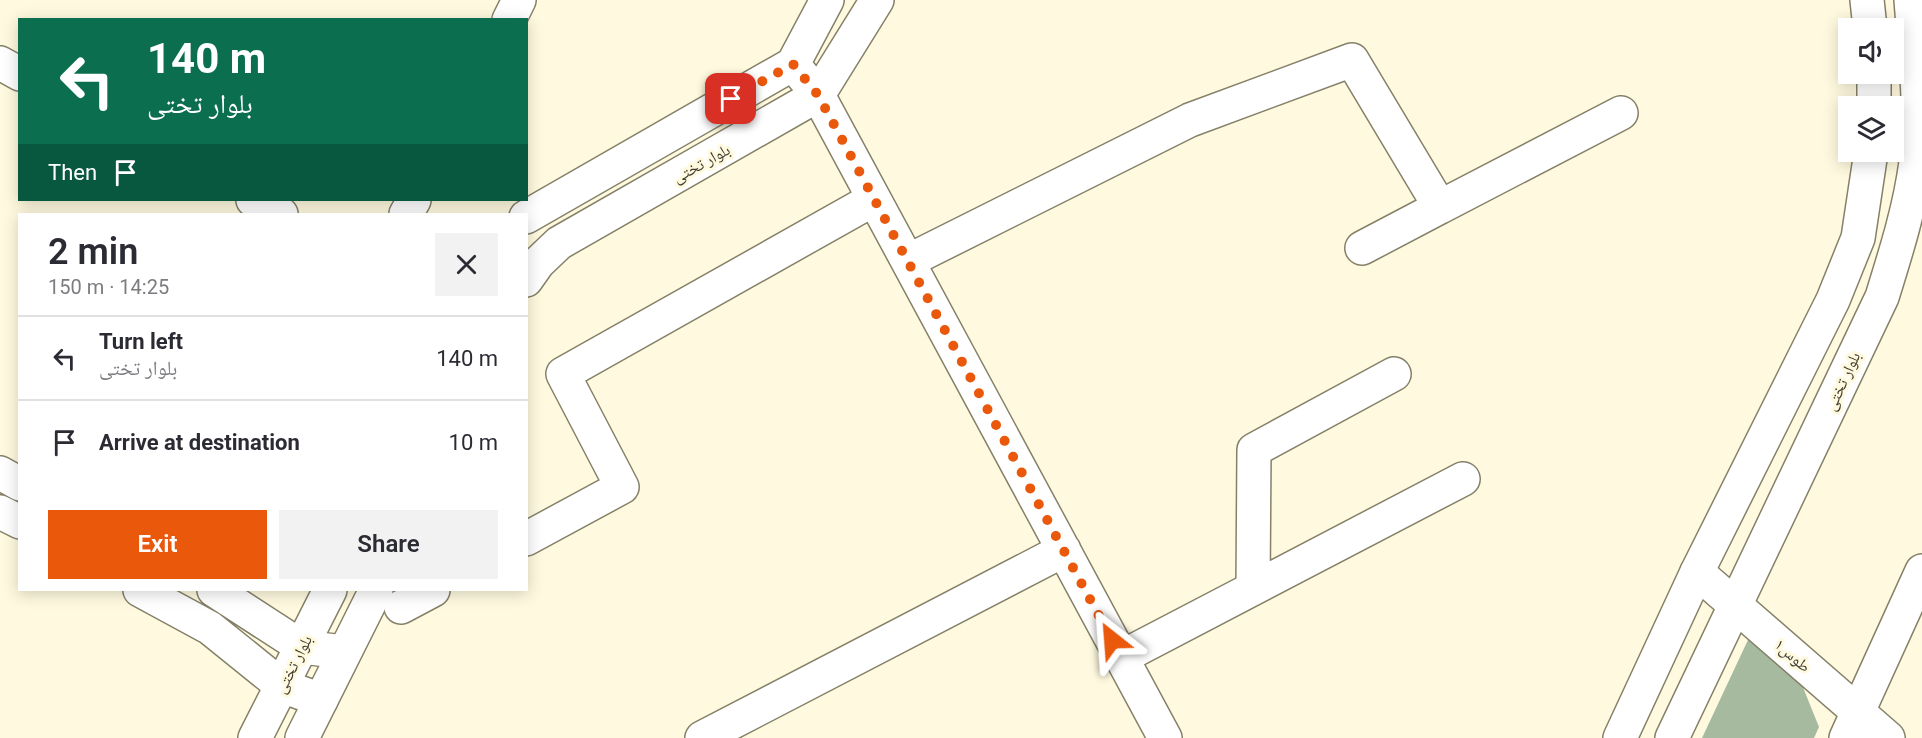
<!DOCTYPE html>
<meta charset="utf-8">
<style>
:root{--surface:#fff;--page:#f2f2f3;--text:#2b2b33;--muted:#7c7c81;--line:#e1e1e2;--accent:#ea580c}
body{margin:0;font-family:Roboto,"Noto Naskh Arabic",sans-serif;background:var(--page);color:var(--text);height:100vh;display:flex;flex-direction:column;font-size:22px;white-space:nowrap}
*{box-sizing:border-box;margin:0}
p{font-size:20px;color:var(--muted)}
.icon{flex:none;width:33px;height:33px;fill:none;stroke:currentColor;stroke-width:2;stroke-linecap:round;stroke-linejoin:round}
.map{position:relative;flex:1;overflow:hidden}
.panel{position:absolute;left:18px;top:213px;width:510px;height:378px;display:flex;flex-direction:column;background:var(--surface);border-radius:0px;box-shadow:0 3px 15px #0003}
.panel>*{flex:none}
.banner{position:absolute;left:18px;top:18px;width:510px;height:183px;border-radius:0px;box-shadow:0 3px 15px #0003;background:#0b6e4f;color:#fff;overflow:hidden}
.tools{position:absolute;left:1838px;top:18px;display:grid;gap:12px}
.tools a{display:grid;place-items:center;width:66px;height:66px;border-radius:0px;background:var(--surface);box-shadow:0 3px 15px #0003;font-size:30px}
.pin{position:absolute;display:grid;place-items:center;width:51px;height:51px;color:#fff;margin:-26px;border-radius:12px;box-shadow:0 3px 9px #0006}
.me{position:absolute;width:66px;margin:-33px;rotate:332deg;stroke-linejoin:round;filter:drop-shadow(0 0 4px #0008)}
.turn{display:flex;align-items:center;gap:21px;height:126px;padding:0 30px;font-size:27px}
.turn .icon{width:78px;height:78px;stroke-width:2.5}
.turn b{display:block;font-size:42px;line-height:51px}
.then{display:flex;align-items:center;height:57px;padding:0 30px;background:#0003;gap:12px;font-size:22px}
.round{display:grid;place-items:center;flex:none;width:63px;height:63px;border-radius:0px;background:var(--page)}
.overview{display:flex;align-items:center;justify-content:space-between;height:102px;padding:0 30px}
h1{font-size:36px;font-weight:600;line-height:45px}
.button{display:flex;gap:12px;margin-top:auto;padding:12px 30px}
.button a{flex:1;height:69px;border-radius:0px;background:var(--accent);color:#fff;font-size:24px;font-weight:600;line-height:69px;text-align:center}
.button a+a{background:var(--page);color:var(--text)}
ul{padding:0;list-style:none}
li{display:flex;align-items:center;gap:18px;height:84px;padding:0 30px;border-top:2px solid var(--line)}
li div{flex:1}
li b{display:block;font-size:22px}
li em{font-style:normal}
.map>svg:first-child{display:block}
</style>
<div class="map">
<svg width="1922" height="738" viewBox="0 0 1922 738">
<rect width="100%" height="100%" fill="#fffadf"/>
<path fill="#a5ba9e" d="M 1755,625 L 1792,660 L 1819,727 L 1814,738 L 1702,738 Z"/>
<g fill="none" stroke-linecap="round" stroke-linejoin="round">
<defs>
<path id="street" d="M 509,20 L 519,0
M 0,63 L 20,74
M 793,64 L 818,95 L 1165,738
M 253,200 L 281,214
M 406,214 L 414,200
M 1362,248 L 1440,207
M 908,261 L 1190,120 L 1352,60 L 1440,207 L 1621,113
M 0,473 L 20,484
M 0,512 L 20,522
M 526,539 L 622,487 L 563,374 L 874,199
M 1697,572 L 1888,738
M 1253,588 L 1254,450 L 1394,374
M 140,590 L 210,628 L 282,686 L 321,700
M 214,590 L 302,647 L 344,652
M 401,607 L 433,590
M 1122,657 L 1463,479
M 702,738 L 1064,550
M 1846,738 L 1922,571"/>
<path id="secondary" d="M 1867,0 L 1870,28
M 1874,74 L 1874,106
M 526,217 L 793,64 L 827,0
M 526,280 L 538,263 L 559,243 L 818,95 L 877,0
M 255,738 L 330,590
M 302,738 L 376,590
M 1620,738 L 1697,572 L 1833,300 L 1858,238 L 1871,152
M 1672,738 L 1882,297 C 1896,252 1910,208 1916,162 C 1922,111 1915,52 1911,0"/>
</defs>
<use href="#street" stroke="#858169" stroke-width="36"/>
<use href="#secondary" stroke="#858169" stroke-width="36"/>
<use href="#street" stroke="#fff" stroke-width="33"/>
<use href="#secondary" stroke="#fff" stroke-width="33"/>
</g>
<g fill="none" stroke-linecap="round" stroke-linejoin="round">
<path stroke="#ea580c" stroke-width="10" stroke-dasharray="0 18" d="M 731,99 L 793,64 L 818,95 L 1112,640"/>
</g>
<g text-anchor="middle" stroke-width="6" stroke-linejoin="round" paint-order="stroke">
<g font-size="16" fill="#3f3d32" stroke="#fffadf">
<text transform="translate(701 163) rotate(-29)" y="6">بلوار تختی</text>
<text transform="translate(1842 381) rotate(-65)" y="6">بلوار تختی</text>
<text transform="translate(1793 655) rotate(41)" y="6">طوس۱</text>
<text transform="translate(293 664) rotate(-63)" y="6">بلوار تختی</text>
</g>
</g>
</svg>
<div class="tools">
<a><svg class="icon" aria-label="sound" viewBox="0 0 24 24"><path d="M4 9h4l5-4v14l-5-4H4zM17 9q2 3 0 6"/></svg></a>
<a><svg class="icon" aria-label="layers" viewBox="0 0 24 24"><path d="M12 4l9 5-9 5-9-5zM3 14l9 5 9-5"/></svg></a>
</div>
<div class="pin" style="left:731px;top:99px;background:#d93025"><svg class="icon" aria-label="arrive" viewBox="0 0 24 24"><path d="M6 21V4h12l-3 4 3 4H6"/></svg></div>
<svg class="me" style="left:1112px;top:640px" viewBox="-20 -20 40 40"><path d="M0-17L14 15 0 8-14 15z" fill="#ea580c" stroke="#fff" stroke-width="4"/></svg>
<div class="banner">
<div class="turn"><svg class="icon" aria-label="left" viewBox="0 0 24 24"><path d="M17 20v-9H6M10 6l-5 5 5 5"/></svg><div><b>140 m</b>بلوار تختی</div></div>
<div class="then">Then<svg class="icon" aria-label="arrive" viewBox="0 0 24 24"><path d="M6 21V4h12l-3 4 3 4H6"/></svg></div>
</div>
<section class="panel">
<div class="overview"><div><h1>2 min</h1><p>150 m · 14:25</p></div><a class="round"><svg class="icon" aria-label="close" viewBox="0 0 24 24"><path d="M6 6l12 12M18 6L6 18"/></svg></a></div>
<ul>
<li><svg class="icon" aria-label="left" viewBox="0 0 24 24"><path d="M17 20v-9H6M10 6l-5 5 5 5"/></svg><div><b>Turn left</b><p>بلوار تختی</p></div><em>140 m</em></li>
<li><svg class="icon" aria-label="arrive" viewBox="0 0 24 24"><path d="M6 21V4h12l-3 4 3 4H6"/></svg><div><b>Arrive at destination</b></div><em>10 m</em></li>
</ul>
<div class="button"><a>Exit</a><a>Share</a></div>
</section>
</div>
